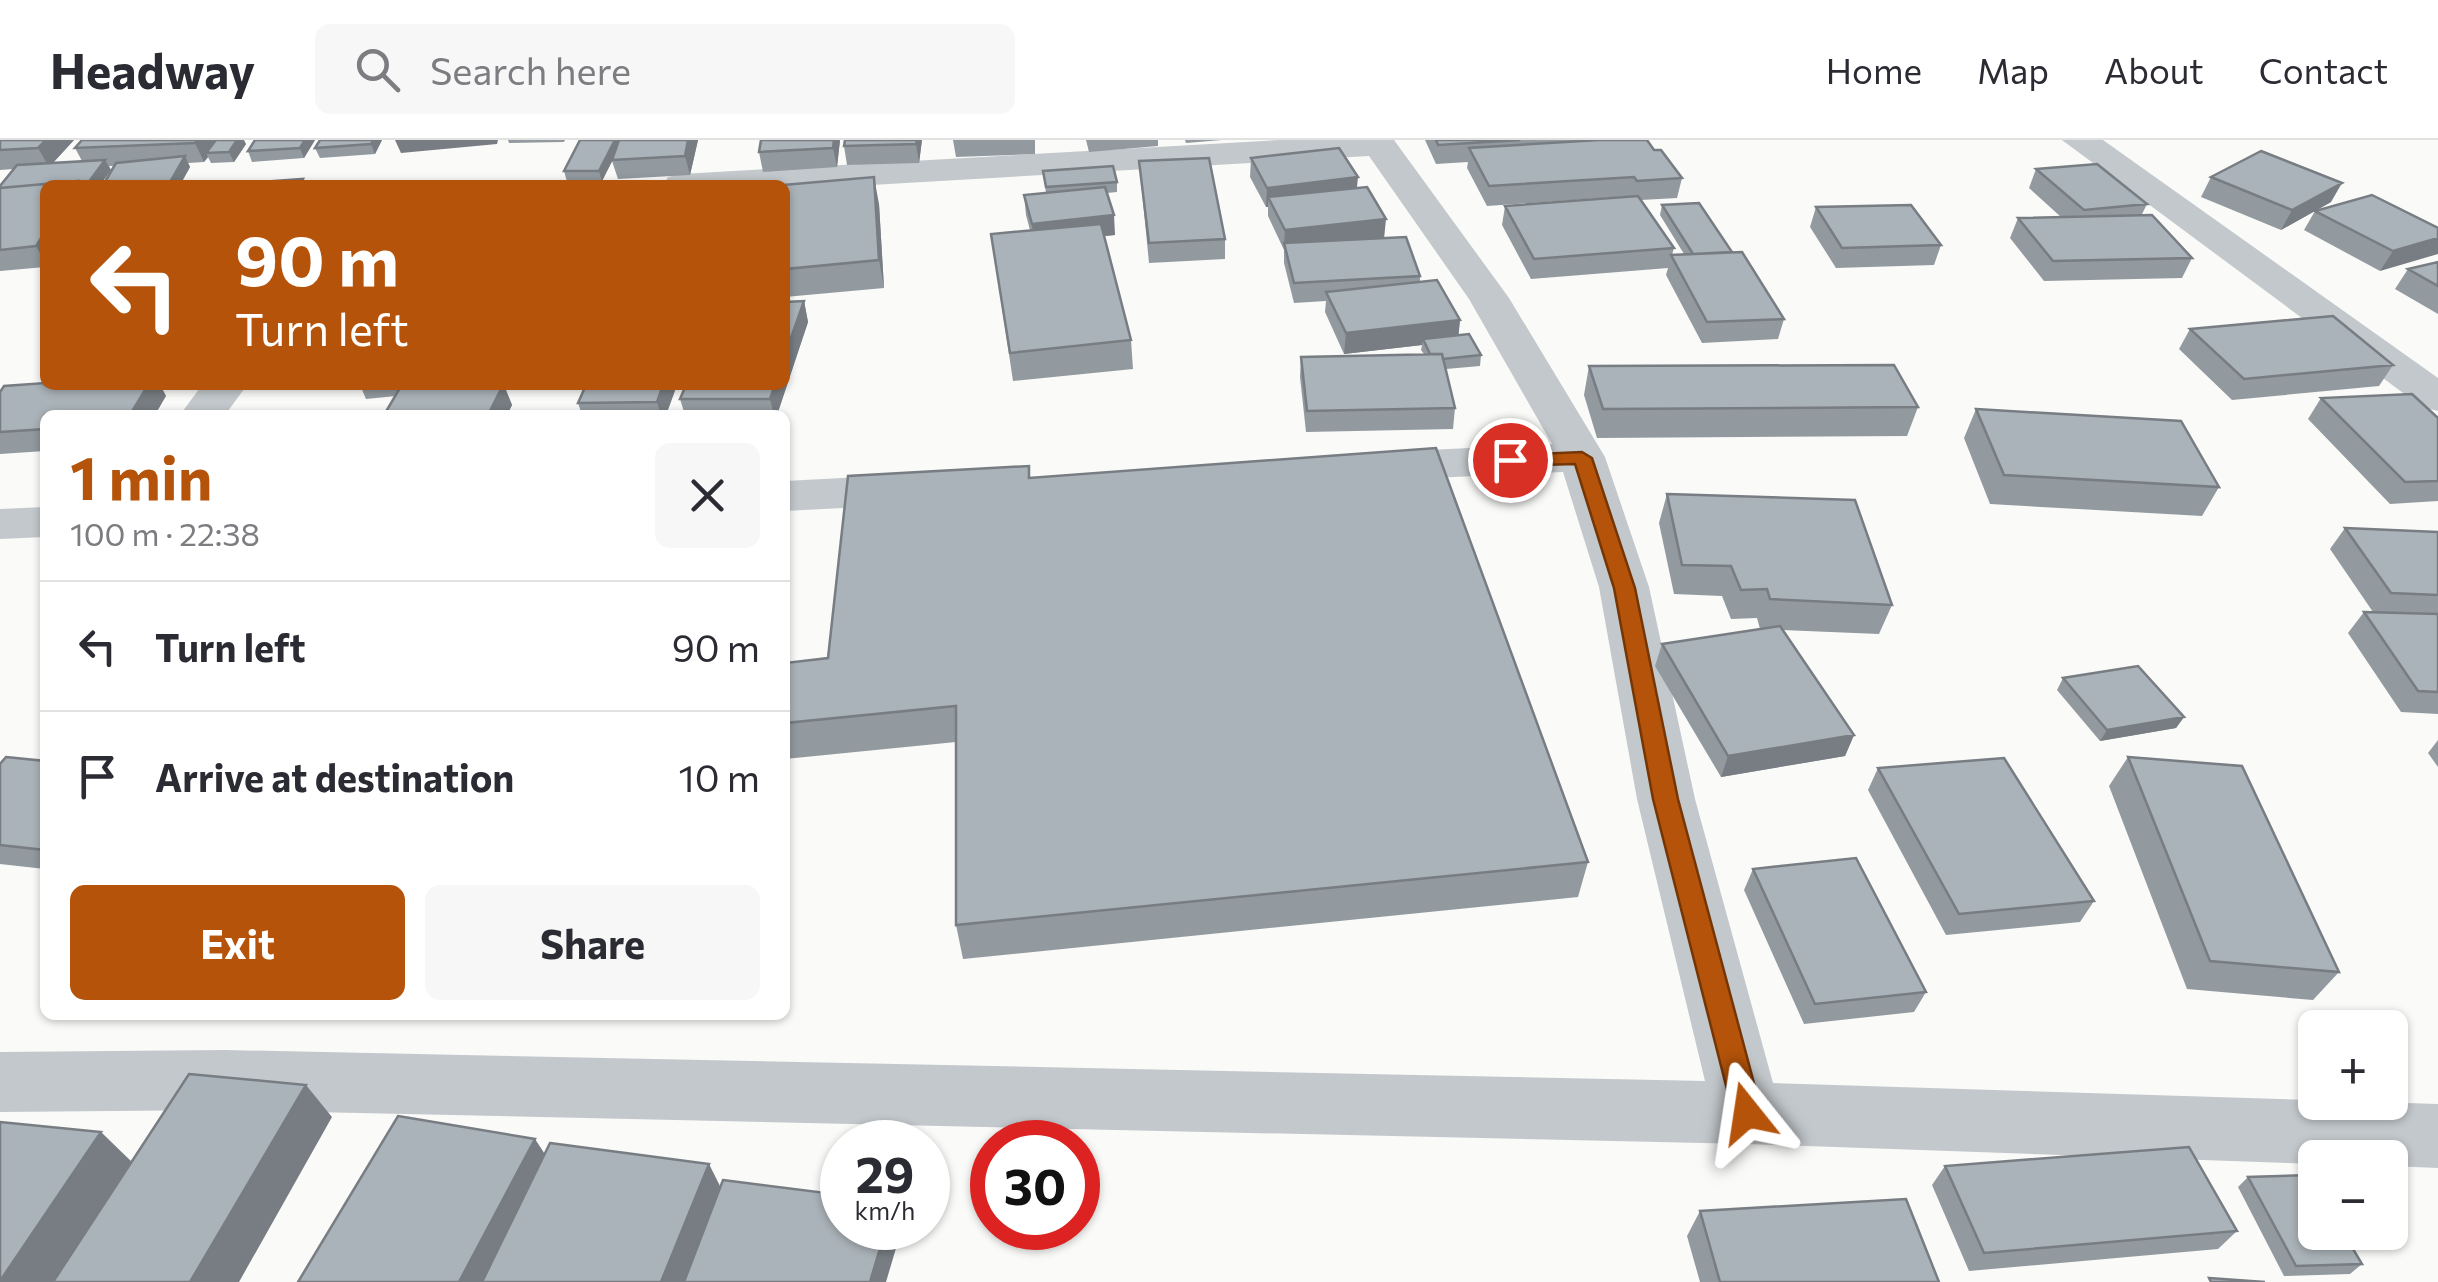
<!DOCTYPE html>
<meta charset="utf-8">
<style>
:root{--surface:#fff;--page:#f7f7f7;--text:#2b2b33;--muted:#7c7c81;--line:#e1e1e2;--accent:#b45309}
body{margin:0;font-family:Commissioner,sans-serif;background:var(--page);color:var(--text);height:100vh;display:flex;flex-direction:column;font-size:38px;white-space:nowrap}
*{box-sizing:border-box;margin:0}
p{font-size:32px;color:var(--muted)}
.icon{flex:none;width:55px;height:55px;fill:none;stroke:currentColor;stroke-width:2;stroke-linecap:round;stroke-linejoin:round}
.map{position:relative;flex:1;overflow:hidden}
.details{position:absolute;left:40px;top:270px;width:750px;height:610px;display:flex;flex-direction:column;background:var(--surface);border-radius:15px;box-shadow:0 2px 8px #0004}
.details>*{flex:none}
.guide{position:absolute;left:40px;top:40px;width:750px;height:210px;border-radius:15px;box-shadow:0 2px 8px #0004;background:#b45309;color:#fff;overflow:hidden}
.fabs{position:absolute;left:2298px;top:870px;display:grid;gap:20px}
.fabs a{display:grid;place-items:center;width:110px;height:110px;border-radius:15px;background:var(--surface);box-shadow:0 2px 8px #0004;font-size:50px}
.speed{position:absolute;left:820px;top:980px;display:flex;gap:20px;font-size:50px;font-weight:700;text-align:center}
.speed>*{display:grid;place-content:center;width:130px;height:130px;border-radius:50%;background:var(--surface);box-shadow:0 2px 8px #0004;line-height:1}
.speed small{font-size:25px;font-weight:400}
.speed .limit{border:15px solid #d22;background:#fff;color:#111}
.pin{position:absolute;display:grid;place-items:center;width:85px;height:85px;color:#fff;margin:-42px;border:5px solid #fff;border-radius:50%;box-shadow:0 2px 10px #0007}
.me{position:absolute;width:110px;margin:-55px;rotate:345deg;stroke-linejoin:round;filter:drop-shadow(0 0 8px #0008)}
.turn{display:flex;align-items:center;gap:35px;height:210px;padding:0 30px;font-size:45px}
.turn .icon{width:130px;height:130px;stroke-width:2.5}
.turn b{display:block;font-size:70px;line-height:85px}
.round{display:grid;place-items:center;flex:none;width:105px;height:105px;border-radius:15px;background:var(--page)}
.head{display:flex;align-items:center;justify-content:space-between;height:170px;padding:0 30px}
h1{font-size:60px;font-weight:700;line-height:75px;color:var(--accent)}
.primary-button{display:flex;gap:20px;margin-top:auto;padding:20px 30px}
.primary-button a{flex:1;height:115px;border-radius:15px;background:var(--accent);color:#fff;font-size:40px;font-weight:700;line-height:115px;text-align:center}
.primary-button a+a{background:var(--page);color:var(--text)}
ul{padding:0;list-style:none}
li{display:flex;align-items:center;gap:30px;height:130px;padding:0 30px;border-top:2px solid var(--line)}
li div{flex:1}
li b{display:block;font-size:38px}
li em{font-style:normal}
header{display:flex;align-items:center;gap:60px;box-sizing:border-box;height:140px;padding:0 50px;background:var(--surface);border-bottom:2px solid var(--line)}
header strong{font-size:48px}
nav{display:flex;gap:55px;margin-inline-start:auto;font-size:35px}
.search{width:700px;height:90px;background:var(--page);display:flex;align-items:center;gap:25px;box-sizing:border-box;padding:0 35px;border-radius:15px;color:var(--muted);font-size:38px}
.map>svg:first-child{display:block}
</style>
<header>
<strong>Headway</strong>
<div class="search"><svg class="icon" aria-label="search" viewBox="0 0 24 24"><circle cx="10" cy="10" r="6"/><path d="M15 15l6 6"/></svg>Search here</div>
<nav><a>Home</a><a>Map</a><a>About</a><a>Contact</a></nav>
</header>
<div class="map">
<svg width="2438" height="1142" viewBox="0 0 2438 1142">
<rect width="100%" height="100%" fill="#fafaf8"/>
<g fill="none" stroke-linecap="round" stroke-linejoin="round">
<path fill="#c3c8cc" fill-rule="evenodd" d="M 1281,0 L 1394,0 L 1509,158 L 1605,317 L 1649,447 L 1695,659 L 1773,943 L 2438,964 L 2438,1028 L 2390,1026 L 2390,1018 L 2315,1018 L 2315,1024 L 1747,1004 L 225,970 L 0,972 L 0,912 L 225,910 L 1705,941 L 1637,659 L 1599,447 L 1563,332 L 1366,341 L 1350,337 L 1343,327 L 1350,317 L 1366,313 L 1552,304 L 1469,159 L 1369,16 L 785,50 L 785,45 L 663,45 L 668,37 L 681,34 Z
M 2062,0 L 2103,0 L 2438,238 L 2438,271 L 2422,267 Z
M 202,245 L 247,245 L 225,275 L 180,275 Z
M 920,334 L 937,339 L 944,349 L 937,359 L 920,364 L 785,371 L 785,341 Z
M 45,367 L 45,397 L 0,399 L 0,369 Z"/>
</g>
<path fill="#929a9f" d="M 0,0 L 74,0 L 53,23 L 82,21 L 75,8 L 82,0 L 246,4 L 234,22 L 211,23 L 208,17 L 204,22 L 188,23 L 190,27 L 180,45 L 207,45 L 103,45 L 114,26 L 109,26 L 111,30 L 100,45 L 45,45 L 45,127 L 0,131 L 0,45 L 14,29 L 0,30 Z
M 315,0 L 304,18 L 252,22 L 248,11 Z
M 320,0 L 382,0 L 375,14 L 320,18 L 315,8 Z
M 508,0 L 565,0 L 564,2 L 509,3 Z
M 580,0 L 698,0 L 690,35 L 618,39 L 612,21 L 602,41 L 567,42 L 564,31 Z
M 761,0 L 840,0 L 837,27 L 763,32 L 759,12 Z
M 845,0 L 922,0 L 919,23 L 847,25 L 844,6 Z
M 953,0 L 1035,0 L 1035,14 L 956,17 Z
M 1086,0 L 1158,0 L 1158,6 L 1089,12 Z
M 1185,0 L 1222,0 L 1186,3 Z
M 1425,0 L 1647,0 L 1654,10 L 1682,38 L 1677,58 L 1641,60 L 1674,108 L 1672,115 L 1684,114 L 1660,75 L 1662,65 L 1732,112 L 1784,179 L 1778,199 L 1702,203 L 1666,135 L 1668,128 L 1531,139 L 1502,85 L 1505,66 L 1630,56 L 1487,66 L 1467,28 L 1468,22 L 1436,24 Z
M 1251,18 L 1357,48 L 1384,98 L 1420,136 L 1420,142 L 1460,180 L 1458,195 L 1481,215 L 1480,226 L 1446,229 L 1455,268 L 1453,289 L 1306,292 L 1300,237 L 1301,217 L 1424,214 L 1421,210 L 1422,205 L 1344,214 L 1325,172 L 1326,161 L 1294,163 L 1284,123 L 1284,110 L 1268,76 L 1268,67 L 1266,67 L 1250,37 Z
M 1139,21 L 1225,99 L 1225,119 L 1149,123 Z
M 2036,29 L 2147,64 L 2141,76 L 2192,118 L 2182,138 L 2044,141 L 2010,98 L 2018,78 L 2061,77 L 2029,48 Z
M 1043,31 L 1117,42 L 1117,52 L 1107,53 L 1115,95 L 1104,96 L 1131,200 L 1133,229 L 1013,241 L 991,94 L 1030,90 L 1026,75 L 1024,55 L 1046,53 Z
M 2211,37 L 2331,62 L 2317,70 L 2438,88 L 2380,131 L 2304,90 L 2315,71 L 2281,90 L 2201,57 Z
M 785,45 L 879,64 L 884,148 L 785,157 Z
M 1816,67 L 1941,105 L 1934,125 L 1836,128 L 1810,87 Z
M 2438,122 L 2438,174 L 2395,149 L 2408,129 Z
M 804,161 L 808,182 L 777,275 L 685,275 L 680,259 Z
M 2190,189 L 2393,225 L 2379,246 L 2232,260 L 2179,209 Z
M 1589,226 L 1918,267 L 1907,296 L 1597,298 L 1584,255 Z
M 45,245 L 160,245 L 166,256 L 45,275 L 45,311 L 0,314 L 0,252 Z
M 360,245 L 513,245 L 504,246 L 512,265 L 507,275 L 384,275 L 396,256 L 366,259 Z
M 677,245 L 666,275 L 582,275 L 578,263 Z
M 2321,258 L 2438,278 L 2438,361 L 2390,364 L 2308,279 Z
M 1976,269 L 2219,347 L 2202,376 L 1990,364 L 1964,298 Z
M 1031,338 L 1588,722 L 1578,757 L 963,819 L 956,785 L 956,602 L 785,619 L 785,523 L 828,518 Z
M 1667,354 L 1892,465 L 1879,494 L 1782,490 L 1854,595 L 1845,616 L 1721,637 L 1655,526 L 1662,504 L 1760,489 L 1757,478 L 1731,479 L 1722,456 L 1674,454 L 1659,383 Z
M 2345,388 L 2438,392 L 2438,574 L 2401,572 L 2348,493 L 2364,472 L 2373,472 L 2330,409 Z
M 2063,538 L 2184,577 L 2176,588 L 2100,601 L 2057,550 Z
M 2438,600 L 2438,627 L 2428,613 Z
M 2128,617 L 2339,832 L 2313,860 L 2187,849 L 2109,646 Z
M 45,621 L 45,729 L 0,724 L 0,624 Z
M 1878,628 L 2094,761 L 2080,782 L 1946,795 L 1868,650 Z
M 1753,729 L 1926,852 L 1914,872 L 1804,884 L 1744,750 Z
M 1945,1026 L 2237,1091 L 2218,1109 L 1969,1131 L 1932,1045 Z
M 2248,1037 L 2362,1124 L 2350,1134 L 2284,1136 L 2238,1047 Z
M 1700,1071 L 1939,1142 L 1700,1142 L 1687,1096 Z"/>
<path fill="#777d82" d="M 46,0 L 74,0 L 49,27 L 38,8 Z
M 197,0 L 222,0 L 206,13 L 208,17 L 204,22 L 195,3 Z
M 237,0 L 244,0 L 246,4 L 234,22 L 229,12 Z
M 305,0 L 315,0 L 304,18 L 300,8 Z
M 373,0 L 382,0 L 375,14 L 371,4 Z
M 395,0 L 498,0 L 497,4 L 401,13 Z
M 615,0 L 622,0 L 622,2 L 602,41 L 599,31 Z
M 688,0 L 698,0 L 690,35 L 685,16 Z
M 834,0 L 840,0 L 837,27 L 833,8 Z
M 917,0 L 922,0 L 919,23 L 916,4 Z
M 185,16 L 190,27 L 180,45 L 143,45 Z
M 105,20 L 111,30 L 100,45 L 89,45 L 88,43 Z
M 874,37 L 879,64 L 884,148 L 879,120 Z
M 1358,37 L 1356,57 L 1268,57 L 1268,67 L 1266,67 L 1267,48 Z
M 2342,43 L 2331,62 L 2281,90 L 2292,70 Z
M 1114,75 L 1115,95 L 1033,103 L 1032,84 Z
M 1386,79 L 1384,99 L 1284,104 L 1285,90 Z
M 45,92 L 45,122 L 36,106 Z
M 2438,98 L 2438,114 L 2380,131 L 2393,111 Z
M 804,161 L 808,182 L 777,275 L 774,275 L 770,259 L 775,245 L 785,245 L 785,215 Z
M 1460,180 L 1458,201 L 1423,199 L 1422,205 L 1344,214 L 1346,193 Z
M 148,245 L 160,245 L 166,256 L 155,275 L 130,275 Z
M 504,245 L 512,265 L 507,275 L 488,275 Z
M 663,245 L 677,245 L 666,275 L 661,275 L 657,262 Z
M 2184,577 L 2176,588 L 2100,601 L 2107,590 Z
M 1854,595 L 1845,616 L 1721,637 L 1728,616 Z
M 306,945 L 332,977 L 239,1142 L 190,1142 Z
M 101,992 L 134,1024 L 57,1142 L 0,1142 Z
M 535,999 L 552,1025 L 492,1142 L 459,1142 Z
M 709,1024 L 722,1050 L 686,1142 L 661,1142 Z
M 886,1088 L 902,1088 L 886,1142 L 870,1142 Z"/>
<path fill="#aab3b9" stroke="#777d82" stroke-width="2.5" d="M 0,0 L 46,0 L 38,8 L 0,10 Z
M 82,0 L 197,0 L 195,3 L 75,8 Z
M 216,0 L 237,0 L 229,12 L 206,13 Z
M 255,0 L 305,0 L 300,8 L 248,11 Z
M 320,0 L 373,0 L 371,4 L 315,8 Z
M 580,0 L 615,0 L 599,31 L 564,31 Z
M 619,0 L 688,0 L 685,16 L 612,20 Z
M 761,0 L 834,0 L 833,8 L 759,12 Z
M 845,0 L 917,0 L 916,4 L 844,6 Z
M 1436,0 L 1520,0 L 1438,5 Z
M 1599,0 L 1647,0 L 1654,10 L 1661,10 L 1682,38 L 1637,41 L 1634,37 L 1489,46 L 1469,8 Z
M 1339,8 L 1358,37 L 1267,48 L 1251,18 Z
M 2261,11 L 2342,43 L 2292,70 L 2211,37 Z
M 185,16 L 170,42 L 143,45 L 103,45 L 116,23 Z
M 1209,18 L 1225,99 L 1149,103 L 1139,21 Z
M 105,20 L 88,43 L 79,43 L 78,41 L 0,48 L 0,46 L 17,25 Z
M 2097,24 L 2147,64 L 2084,70 L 2036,29 Z
M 1113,26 L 1117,42 L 1046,47 L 1043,31 Z
M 874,37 L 879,120 L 785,129 L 785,45 L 783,45 Z
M 303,39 L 300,45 L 220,45 Z
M 78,41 L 76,45 L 45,45 L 45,92 L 36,106 L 0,110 L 0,48 Z
M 206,43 L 205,45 L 178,45 Z
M 1105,47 L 1114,75 L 1032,84 L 1024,55 Z
M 1367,47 L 1386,79 L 1285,90 L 1268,57 Z
M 2372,55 L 2438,88 L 2438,98 L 2393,111 L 2315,71 Z
M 1638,56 L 1674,108 L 1534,119 L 1505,66 Z
M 1699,63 L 1732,112 L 1693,114 L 1662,65 Z
M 1911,65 L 1941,105 L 1842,108 L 1816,67 Z
M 2152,75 L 2192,118 L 2053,121 L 2018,78 Z
M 1101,84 L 1131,200 L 1010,213 L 991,94 Z
M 1406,97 L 1420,136 L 1294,143 L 1284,103 Z
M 1742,112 L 1784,179 L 1707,182 L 1671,115 Z
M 2438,122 L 2438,146 L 2408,129 Z
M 1437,140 L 1460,180 L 1346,193 L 1326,152 Z
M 804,161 L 785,215 L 785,162 Z
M 2333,176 L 2393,225 L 2244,239 L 2190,189 Z
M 1469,194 L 1481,215 L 1443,219 L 1442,214 L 1430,214 L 1423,199 Z
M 1442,214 L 1455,268 L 1307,271 L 1301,217 Z
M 1894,225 L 1918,267 L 1603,269 L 1589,226 Z
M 45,243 L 45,245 L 148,245 L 130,275 L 45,275 L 45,289 L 0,292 L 0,252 L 4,246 Z
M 503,245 L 488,275 L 384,275 L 401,246 Z
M 586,245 L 663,245 L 657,262 L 578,263 Z
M 686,245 L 775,245 L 770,259 L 680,259 Z
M 2412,254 L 2438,278 L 2438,341 L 2405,342 L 2321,258 Z
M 1976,269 L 2181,281 L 2219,347 L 2004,335 Z
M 1436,308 L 1588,722 L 956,785 L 956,566 L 785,583 L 785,523 L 828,518 L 848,336 L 1029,326 L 1029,338 Z
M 1667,354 L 1855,360 L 1892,465 L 1770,459 L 1767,449 L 1741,450 L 1731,426 L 1682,425 Z
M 2345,388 L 2438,392 L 2438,455 L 2391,453 Z
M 2364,472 L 2438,474 L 2438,552 L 2418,551 Z
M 1780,486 L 1854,595 L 1728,616 L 1662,504 Z
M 2138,526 L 2184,577 L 2107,590 L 2063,538 Z
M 6,617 L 45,621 L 45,710 L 0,705 L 0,624 Z
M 2128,617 L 2242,626 L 2339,832 L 2210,821 Z
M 2004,618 L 2094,761 L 1959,774 L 1878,628 Z
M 1856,718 L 1926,852 L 1815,864 L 1753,729 Z
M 189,934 L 306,945 L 190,1142 L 53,1142 Z
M 398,976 L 535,999 L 459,1142 L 298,1142 Z
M 0,982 L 101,992 L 0,1141 Z
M 550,1003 L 709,1024 L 661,1142 L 482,1142 Z
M 2189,1007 L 2237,1091 L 1984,1113 L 1945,1026 Z
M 2310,1035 L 2315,1043 L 2315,1092 L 2343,1092 L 2362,1124 L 2296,1126 L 2248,1037 Z
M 723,1040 L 842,1055 L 842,1088 L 886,1088 L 870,1142 L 684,1142 Z
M 1906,1059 L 1939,1142 L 1720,1142 L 1700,1071 Z
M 2209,1138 L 2265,1142 L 2211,1142 Z"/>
<path fill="#b45309" stroke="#753606" stroke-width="2.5" d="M 1582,312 L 1592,318 L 1635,448 L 1678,659 L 1762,973 L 1757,982 L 1747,986 L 1737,982 L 1733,973 L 1653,659 L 1614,448 L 1575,324 L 1510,326 L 1500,320 L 1510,315 Z"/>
</svg>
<div class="fabs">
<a>+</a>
<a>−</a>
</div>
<div class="speed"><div>29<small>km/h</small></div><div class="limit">30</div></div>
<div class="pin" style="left:1510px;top:320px;background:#d93025"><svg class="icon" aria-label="arrive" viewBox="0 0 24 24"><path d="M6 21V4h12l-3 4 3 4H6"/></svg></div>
<svg class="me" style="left:1747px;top:973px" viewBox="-20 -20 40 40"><path d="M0-17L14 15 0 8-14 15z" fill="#b45309" stroke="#fff" stroke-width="4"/></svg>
<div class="guide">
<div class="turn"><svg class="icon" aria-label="left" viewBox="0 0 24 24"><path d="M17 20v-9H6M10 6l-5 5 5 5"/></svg><div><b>90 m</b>Turn left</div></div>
</div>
<section class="details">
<div class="head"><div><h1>1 min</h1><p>100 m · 22:38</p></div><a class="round"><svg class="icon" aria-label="close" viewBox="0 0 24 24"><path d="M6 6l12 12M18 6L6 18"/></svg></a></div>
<ul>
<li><svg class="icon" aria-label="left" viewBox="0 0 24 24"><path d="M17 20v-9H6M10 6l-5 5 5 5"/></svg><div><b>Turn left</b></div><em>90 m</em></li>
<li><svg class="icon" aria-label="arrive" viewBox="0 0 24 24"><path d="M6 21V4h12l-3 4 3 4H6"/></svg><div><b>Arrive at destination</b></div><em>10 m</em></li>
</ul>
<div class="primary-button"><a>Exit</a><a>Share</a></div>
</section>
</div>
